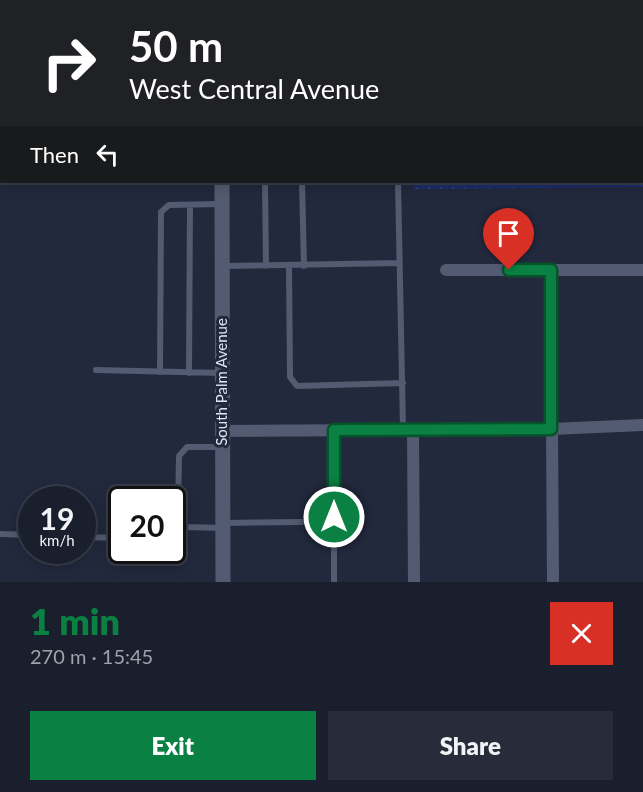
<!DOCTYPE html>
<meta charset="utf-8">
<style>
:root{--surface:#1a1f2e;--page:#272c3a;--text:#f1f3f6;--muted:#9fa2aa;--line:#383d4a;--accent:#0b8043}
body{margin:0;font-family:Lato,sans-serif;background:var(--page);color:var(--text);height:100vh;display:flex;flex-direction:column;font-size:22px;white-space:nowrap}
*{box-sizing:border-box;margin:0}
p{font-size:20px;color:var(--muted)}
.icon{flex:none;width:33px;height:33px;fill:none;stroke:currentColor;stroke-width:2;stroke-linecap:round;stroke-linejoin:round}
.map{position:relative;height:582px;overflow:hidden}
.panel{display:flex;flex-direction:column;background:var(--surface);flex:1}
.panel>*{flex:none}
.guide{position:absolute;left:0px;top:0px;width:644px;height:183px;box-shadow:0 3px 15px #0003,0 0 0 2px var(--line);background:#202124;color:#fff;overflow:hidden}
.speed{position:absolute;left:18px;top:486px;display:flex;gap:12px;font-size:30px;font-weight:700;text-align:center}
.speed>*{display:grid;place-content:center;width:78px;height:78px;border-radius:50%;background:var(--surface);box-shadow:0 3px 15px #0003,0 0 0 2px var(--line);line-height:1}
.speed small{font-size:15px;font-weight:400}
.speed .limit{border:3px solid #111;border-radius:9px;background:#fff;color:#111}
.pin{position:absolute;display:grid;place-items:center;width:51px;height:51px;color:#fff;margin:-62px -26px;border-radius:50% 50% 50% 0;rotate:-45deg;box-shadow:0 0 6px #0007}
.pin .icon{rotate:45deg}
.me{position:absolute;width:66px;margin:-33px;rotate:0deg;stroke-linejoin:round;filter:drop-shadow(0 0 4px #0008)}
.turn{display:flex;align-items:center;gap:21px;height:126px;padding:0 30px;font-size:27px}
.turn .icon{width:78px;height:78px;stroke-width:2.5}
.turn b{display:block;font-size:42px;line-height:51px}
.then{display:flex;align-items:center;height:57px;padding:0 30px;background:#0003;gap:12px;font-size:22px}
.round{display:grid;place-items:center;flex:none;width:63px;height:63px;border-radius:0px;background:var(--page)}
.headline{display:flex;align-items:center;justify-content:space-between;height:102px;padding:0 30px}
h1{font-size:36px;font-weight:800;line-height:45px;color:var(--accent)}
.action{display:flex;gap:12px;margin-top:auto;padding:12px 30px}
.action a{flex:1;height:69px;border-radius:0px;background:var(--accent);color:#fff;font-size:24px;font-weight:800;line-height:69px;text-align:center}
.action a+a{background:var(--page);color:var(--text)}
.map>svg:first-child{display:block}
</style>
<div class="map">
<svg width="643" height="582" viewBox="0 0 643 582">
<defs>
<pattern id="grass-dots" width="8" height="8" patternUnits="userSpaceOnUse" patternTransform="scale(1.5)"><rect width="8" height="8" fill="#1d2d6d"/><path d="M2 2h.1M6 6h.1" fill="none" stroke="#3e4b82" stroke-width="1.8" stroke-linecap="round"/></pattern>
</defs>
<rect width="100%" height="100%" fill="#22293d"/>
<path fill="url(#grass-dots)" d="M 643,62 L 643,187 L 414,189 L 414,182 L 642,182 Z"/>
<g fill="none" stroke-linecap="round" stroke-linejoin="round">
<path stroke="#5972c0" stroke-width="4" d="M 158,2 L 162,0"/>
<path stroke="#525b71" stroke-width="6" d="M 484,0 L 484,2
M 604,0 L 604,2
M 337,2 L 337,0
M 629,2 L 629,0
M 265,182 L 266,266
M 302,182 L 304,266
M 398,182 L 403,429
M 223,266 L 398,263
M 289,266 L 290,377 L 297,386 L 403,383
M 96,370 L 222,373
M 160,372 L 161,212 L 169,205 L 220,204
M 189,373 L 190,205
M 334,431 L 334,582
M 223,523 L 302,522
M 222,528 L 187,527 L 178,517 L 179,456 L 187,447 L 222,447
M 172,532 L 187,527
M 0,534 L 32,535
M 82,537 L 122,538"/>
<path stroke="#525b71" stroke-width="12" d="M 29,2 L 33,0
M 0,14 L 2,14
M 446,270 L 643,270
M 551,270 L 553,582
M 413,429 L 414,582
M 222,431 L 551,429 L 643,425"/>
<path stroke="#525b71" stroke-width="15" d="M 221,0 L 221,2
M 642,50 L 643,50
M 0,55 L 2,55
M 222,182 L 223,582"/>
</g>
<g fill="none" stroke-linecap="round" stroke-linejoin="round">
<defs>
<path id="route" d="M 334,517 L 334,430 L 551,429 L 551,270 L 509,270"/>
</defs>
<use href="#route" stroke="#07532c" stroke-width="15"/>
<use href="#route" stroke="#0b8043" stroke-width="10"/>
</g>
<g text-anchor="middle" stroke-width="6" stroke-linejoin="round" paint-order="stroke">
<g font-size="15" fill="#e0e5f3" stroke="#22293d">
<text transform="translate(222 382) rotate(-90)" y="5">South Palm Avenue</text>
</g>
</g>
</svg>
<div class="speed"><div>19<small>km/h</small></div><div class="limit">20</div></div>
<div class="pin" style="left:509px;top:270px;background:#d93025"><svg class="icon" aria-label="arrive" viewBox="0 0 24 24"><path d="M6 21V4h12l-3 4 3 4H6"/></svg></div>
<svg class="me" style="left:334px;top:517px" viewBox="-20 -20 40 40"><circle r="17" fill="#0b8043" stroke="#fff" stroke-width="3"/><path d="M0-11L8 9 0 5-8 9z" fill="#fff"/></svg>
<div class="guide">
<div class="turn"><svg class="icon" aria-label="right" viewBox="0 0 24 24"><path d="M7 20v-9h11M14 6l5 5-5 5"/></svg><div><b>50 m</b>West Central Avenue</div></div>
<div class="then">Then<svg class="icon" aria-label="left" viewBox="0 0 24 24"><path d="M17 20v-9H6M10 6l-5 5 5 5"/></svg></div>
</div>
</div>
<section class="panel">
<div class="headline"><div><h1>1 min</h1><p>270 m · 15:45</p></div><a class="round" style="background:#d93025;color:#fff"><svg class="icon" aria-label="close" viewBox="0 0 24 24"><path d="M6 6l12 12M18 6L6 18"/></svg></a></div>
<div class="action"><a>Exit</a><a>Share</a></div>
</section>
